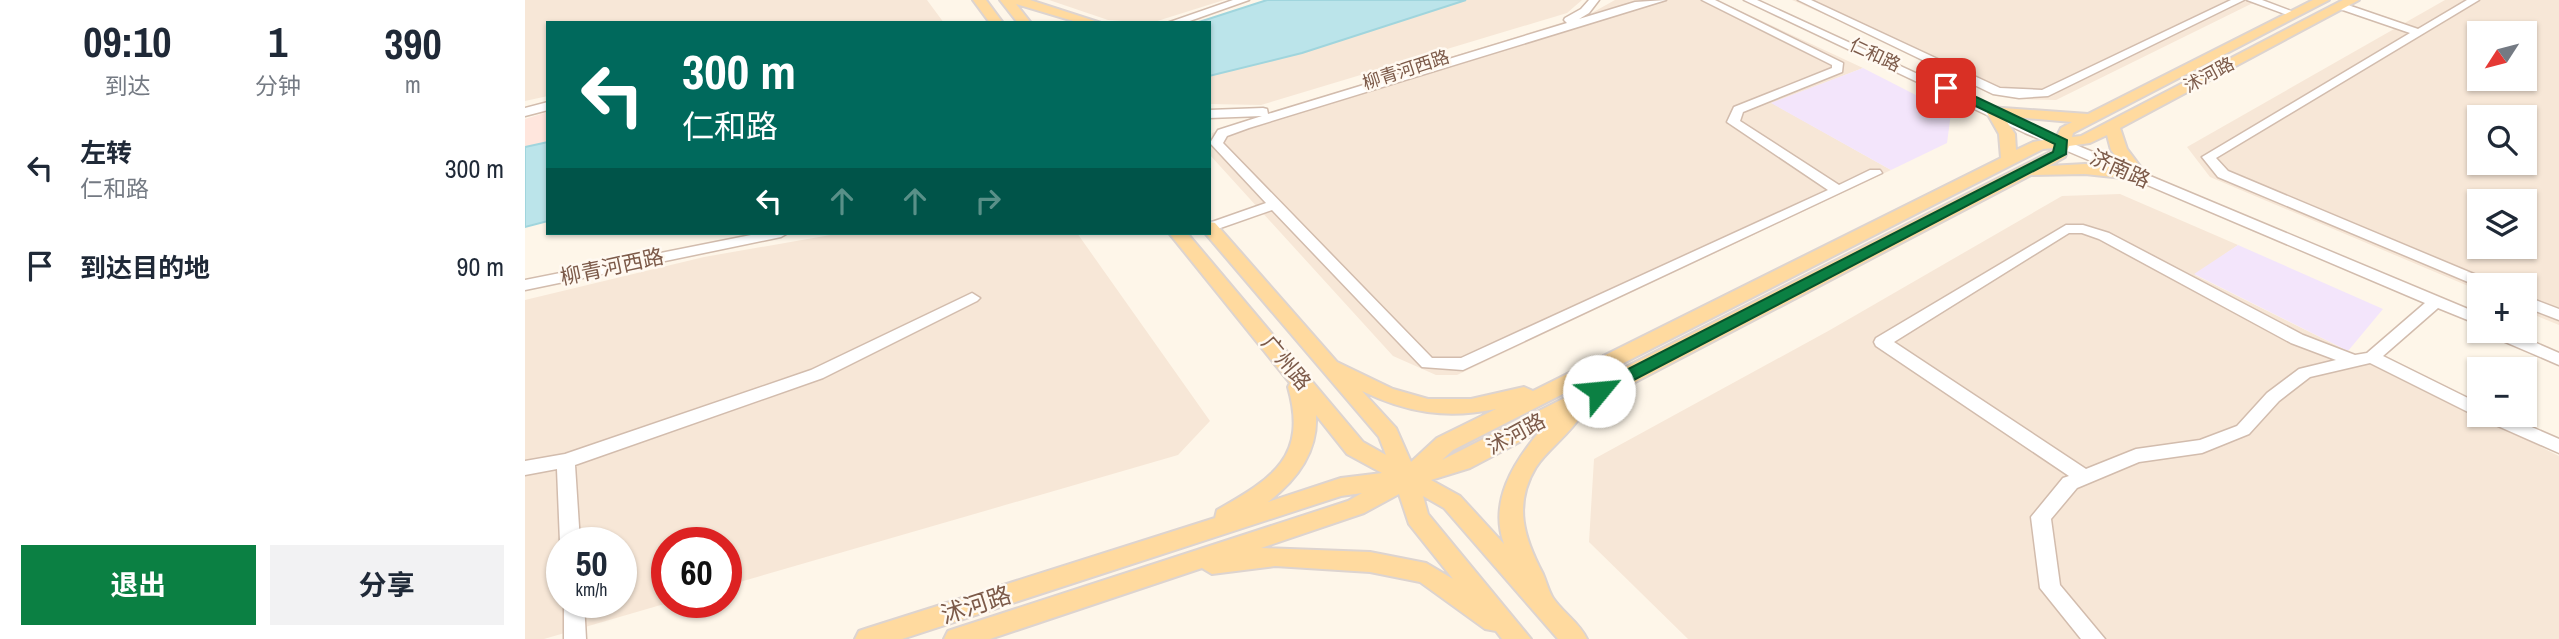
<!DOCTYPE html>
<html lang="zh">
<meta charset="utf-8">
<style>
:root{--surface:#fff;--page:#f2f2f3;--text:#1f2937;--muted:#747a83;--accent:#0b8043}
body{margin:0;font-family:"Archivo Narrow","Noto Sans SC",sans-serif;background:var(--page);color:var(--text);height:100vh;display:flex;flex-direction:column;font-size:26px;white-space:nowrap}
*{box-sizing:border-box;margin:0}
p{font-size:23px;color:var(--muted)}
.icon{flex:none;width:38px;height:38px;fill:none;stroke:currentColor;stroke-width:2;stroke-linecap:round;stroke-linejoin:round}
.map{position:relative;flex:1;overflow:hidden}
.details{display:flex;flex-direction:column;background:var(--surface);width:525px}
.details>*{flex:none}
.top-card{position:absolute;left:21px;top:21px;width:665px;height:214px;border-radius:0px;box-shadow:0 2px 5px #0004;background:#00695c;color:#fff;overflow:hidden}
.needle{width:46px;rotate:234deg}
.buttons{position:absolute;left:1942px;top:21px;display:grid;gap:14px}
.buttons a{display:grid;place-items:center;width:70px;height:70px;border-radius:0px;background:var(--surface);box-shadow:0 2px 5px #0004;font-size:35px}
.speed{position:absolute;left:21px;top:527px;display:flex;gap:14px;font-size:35px;font-weight:700;text-align:center}
.speed>*{display:grid;place-content:center;width:91px;height:91px;border-radius:50%;background:var(--surface);box-shadow:0 2px 5px #0004;line-height:1}
.speed small{font-size:18px;font-weight:400}
.speed .limit{border:10px solid #d22;background:#fff;color:#111}
.pin{position:absolute;display:grid;place-items:center;width:60px;height:60px;color:#fff;margin:-30px;border-radius:14px;box-shadow:0 4px 10px #0006}
.me{position:absolute;width:77px;margin:-38px;rotate:62deg;stroke-linejoin:round;filter:drop-shadow(0 0 5px #0008)}
.turn{display:flex;align-items:center;gap:24px;height:147px;padding:0 21px;font-size:32px}
.turn .icon{width:91px;height:91px;stroke-width:2.5}
.turn b{display:block;font-size:49px;line-height:60px}
.lanes{display:flex;align-items:center;height:66px;padding:0 21px;background:#0003;justify-content:center;gap:35px;direction:ltr}
.lanes .off{opacity:.35}
.eta{display:flex;justify-content:space-evenly;align-items:center;height:119px;text-align:center}
.eta b{font-size:42px;font-weight:700;line-height:49px}
.primary-button{display:flex;gap:14px;margin-top:auto;padding:14px 21px}
.primary-button a{flex:1;height:80px;border-radius:0px;background:var(--accent);color:#fff;font-size:28px;font-weight:700;line-height:80px;text-align:center}
.primary-button a+a{background:var(--page);color:var(--text)}
ul{padding:0;list-style:none}
li{display:flex;align-items:center;gap:21px;height:98px;padding:0 21px}
li div{flex:1}
li b{display:block;font-size:26px}
li em{font-style:normal}
main{display:flex;flex:1;min-height:0}
.map>svg:first-child{display:block}
</style>
<main>
<section class="details">
<div class="eta">
<div><b>09:10</b><p>到达</p></div>
<div><b>1</b><p>分钟</p></div>
<div><b>390</b><p>m</p></div>
</div>
<ul>
<li><svg class="icon" aria-label="left" viewBox="0 0 24 24"><path d="M17 20v-9H6M10 6l-5 5 5 5"/></svg><div><b>左转</b><p>仁和路</p></div><em>300 m</em></li>
<li><svg class="icon" aria-label="arrive" viewBox="0 0 24 24"><path d="M6 21V4h12l-3 4 3 4H6"/></svg><div><b>到达目的地</b></div><em>90 m</em></li>
</ul>
<div class="primary-button"><a>退出</a><a>分享</a></div>
</section>
<div class="map">
<svg width="2034" height="639" viewBox="0 0 2034 639">
<rect width="100%" height="100%" fill="#fef6e9"/>
<path fill="#f7e7d7" fill-rule="evenodd" d="M 0,0 L 402,0 L 419,23 L 23,23 L 23,96 L 0,101 Z
M 524,0 L 699,0 L 626,23 L 583,20 Z
M 941,0 L 1057,0 L 1042,13 L 736,105 L 684,104 L 684,76 L 777,53 Z
M 1090,0 L 1192,0 L 1338,68 L 1247,103 L 1366,170 L 932,375 L 911,375 L 868,356 L 684,154 L 687,133 L 711,123 L 1065,14 Z
M 1267,0 L 1734,0 L 1531,100 L 1490,99 Z
M 1920,0 L 2034,0 L 2034,325 L 2000,311 L 2000,285 L 1955,285 L 1955,291 L 1685,177 L 1662,147 ZM 1955,33 L 2000,33 L 2000,79 L 1955,79 ZM 1955,117 L 2000,117 L 2000,163 L 1955,163 ZM 1955,201 L 2000,201 L 2000,247 L 1955,247 Z
M 1595,194 L 1713,245 L 1670,275 L 2034,456 L 2034,639 L 1163,639 L 1064,542 L 1069,459 L 1305,330 L 1537,196 Z
M 317,233 L 552,233 L 685,421 L 653,455 L 201,586 L 201,542 L 142,542 L 142,602 L 146,602 L 19,639 L 0,639 L 0,300 L 179,257 ZM 37,542 L 96,542 L 96,602 L 37,602 Z"/>
<path fill="#ffe6dd" d="M 23,112 L 23,142 L 0,147 L 0,119 Z"/>
<path fill="#f3e5fb" d="M 1338,68 L 1426,113 L 1422,143 L 1366,170 L 1246,103 Z
M 1713,245 L 1858,309 L 1823,351 L 1669,274 Z"/>
<path fill="#bbe4ea" stroke="#a0d5dd" stroke-width="2" d="M 742,0 L 941,0 L 777,53 L 684,76 L 684,23 L 671,23 Z
M 23,142 L 23,221 L 0,227 L 0,147 Z"/>
<g fill="none" stroke-linecap="round" stroke-linejoin="round">
<defs>
<path id="minor" d="M 708,0 L 724,0 L 659,23 L 642,23 Z
M 1064,0 L 1074,0 L 1064,13 L 1054,19 L 1110,2 L 1141,0 L 724,128 L 702,136 L 698,143 L 907,358 L 936,358 L 1303,190 L 1202,122 L 1209,107 L 1307,68 L 1307,65 L 1177,0 L 1190,0 L 1318,63 L 1317,72 L 1218,112 L 1215,121 L 1314,185 L 1345,170 L 1355,170 L 1357,173 L 938,370 L 897,367 L 747,210 L 684,232 L 684,223 L 741,203 L 685,143 L 693,130 L 737,116 L 684,118 L 684,110 L 738,108 L 742,109 L 743,114 L 1042,23 L 1039,20 L 1040,18 L 1056,9 Z
M 1219,0 L 1232,0 L 1508,127 L 1955,314 L 1955,325 L 1913,308 L 1858,356 L 1955,404 L 1955,415 L 1979,415 L 2034,439 L 2034,453 L 1957,419 L 1845,363 L 1785,377 L 1754,401 L 1724,434 L 1677,453 L 1614,462 L 1552,488 L 1526,519 L 1535,585 L 1580,639 L 1556,639 L 1515,588 L 1506,517 L 1538,478 L 1544,476 L 1351,346 L 1349,342 L 1351,338 L 1541,225 L 1558,225 L 1584,233 L 1778,335 L 1830,355 L 1842,353 L 1900,303 L 1500,133 ZM 1544,233 L 1557,233 L 1574,239 L 1766,343 L 1811,360 L 1774,369 L 1742,393 L 1712,426 L 1675,440 L 1611,449 L 1561,469 L 1369,342 Z
M 1273,0 L 1286,0 L 1475,88 L 1517,90 L 1706,0 L 1719,0 L 1523,96 L 1494,98 L 1468,94 Z
M 1722,0 L 1737,0 L 1774,14 L 1765,16 Z
M 1942,0 L 1954,0 L 1691,158 L 1703,171 L 1968,282 L 1970,285 L 1955,287 L 1693,177 L 1677,157 L 1885,33 L 1812,8 L 1812,4 L 1820,4 L 1893,29 Z
M 23,102 L 23,110 L 0,116 L 0,108 Z
M 236,233 L 263,233 L 256,237 L 0,290 L 0,280 Z
M 447,293 L 455,298 L 452,301 L 298,378 L 50,465 L 55,542 L 37,542 L 37,545 L 35,542 L 32,469 L 0,475 L 0,461 L 40,454 L 286,370 Z
M 2000,296 L 2034,309 L 2034,320 L 2000,307 Z
M 1962,331 L 1984,331 L 2034,353 L 2034,365 L 1964,335 Z
M 39,602 L 59,602 L 61,639 L 39,639 Z"/>
<path id="major" d="M 448,0 L 461,0 L 478,23 L 465,23 Z
M 475,0 L 505,0 L 576,23 L 555,23 L 491,4 L 506,23 L 493,23 Z
M 1788,0 L 1804,0 L 1548,133 L 1547,137 L 1556,136 L 1818,0 L 1834,0 L 1595,128 L 1602,149 L 1620,173 L 1618,176 L 1607,179 L 1560,174 L 1506,175 L 1055,411 L 1057,414 C 1045,434 1024,448 1011,467 C 988,505 999,538 1018,574 C 1021,581 1024,592 1028,598 C 1038,613 1054,622 1062,639 L 1033,639 L 919,508 L 898,496 L 903,514 L 1006,639 L 977,639 L 971,631 L 960,629 L 895,582 L 845,572 L 750,566 L 687,574 L 677,568 L 465,639 L 419,639 L 423,631 L 432,628 L 823,501 L 837,493 L 816,496 L 377,639 L 330,639 L 334,631 L 343,628 L 690,518 L 692,510 C 748,478 783,457 763,387 L 765,383 L 644,233 L 662,233 L 838,442 L 861,455 L 854,437 L 680,233 L 684,233 L 684,222 L 690,223 L 812,362 L 868,389 L 903,399 L 946,399 L 999,387 L 1008,391 L 1476,158 L 1474,134 L 1462,113 L 1464,107 L 1563,114 ZM 1478,116 L 1547,122 L 1536,128 L 1531,138 L 1508,142 L 1491,150 L 1490,134 ZM 1582,135 L 1586,150 L 1600,168 L 1560,164 L 1524,166 L 1540,157 L 1544,146 L 1565,143 ZM 1528,148 L 1527,151 L 917,460 L 928,450 L 1518,149 ZM 837,391 C 882,413 922,419 971,409 L 912,438 L 886,462 L 871,428 ZM 791,415 L 822,454 L 857,473 L 816,478 L 743,502 C 772,480 793,452 791,415 ZM 1015,431 C 988,463 964,502 979,544 L 935,496 L 906,480 L 945,468 ZM 874,494 L 884,524 L 928,579 L 901,563 L 845,552 L 736,548 L 839,513 Z"/>
</defs>
<use href="#minor" stroke="#d2bcad" stroke-width="3"/>
<use href="#major" stroke="#ddd4d0" stroke-width="4"/>
<use href="#minor" fill="#fff" fill-rule="evenodd"/>
<use href="#major" fill="#ffda9f" fill-rule="evenodd"/>
</g>
<path fill="#0b8043" stroke="#07532c" stroke-width="2" d="M 1417,85 L 1426,85 L 1542,140 L 1541,154 L 1080,395 L 1068,395 L 1065,391 L 1068,387 L 1528,152 L 1530,144 L 1417,90 Z"/>
<g text-anchor="middle" stroke-width="5" stroke-linejoin="round" paint-order="stroke">
<g font-size="18" fill="#7c5a49" stroke="#fff9f1">
<text transform="translate(1350 55) rotate(25)" y="6">仁和路</text>
<text transform="translate(881 70) rotate(-18)" y="6">柳青河西路</text>
<text transform="translate(1684 75) rotate(-28)" y="6">沭河路</text>
</g>
<g font-size="21" fill="#7c5a49" stroke="#fff9f1">
<text transform="translate(1595 169) rotate(24)" y="7">济南路</text>
<text transform="translate(87 267) rotate(-12)" y="7">柳青河西路</text>
<text transform="translate(761 363) rotate(50)" y="7">广州路</text>
<text transform="translate(991 434) rotate(-28)" y="7">沭河路</text>
</g>
<g font-size="24" fill="#7c5a49" stroke="#fff9f1">
<text transform="translate(451 605) rotate(-18)" y="8">沭河路</text>
</g>
</g>
</svg>
<div class="buttons">
<a><svg class="needle" viewBox="-14 -14 28 28"><path d="M0-13l5 13h-10z" fill="#e53935"/><path d="M0 13l5-13h-10z" fill="#747a83"/></svg></a>
<a><svg class="icon" aria-label="search" viewBox="0 0 24 24"><circle cx="10" cy="10" r="6"/><path d="M15 15l6 6"/></svg></a>
<a><svg class="icon" aria-label="layers" viewBox="0 0 24 24"><path d="M12 4l9 5-9 5-9-5zM3 14l9 5 9-5"/></svg></a>
<a>+</a>
<a>−</a>
</div>
<div class="speed"><div>50<small>km/h</small></div><div class="limit">60</div></div>
<div class="pin" style="left:1421px;top:88px;background:#d93025"><svg class="icon" aria-label="arrive" viewBox="0 0 24 24"><path d="M6 21V4h12l-3 4 3 4H6"/></svg></div>
<svg class="me" style="left:1074px;top:391px" viewBox="-20 -20 40 40"><circle r="19" fill="#fff"/><path d="M0-13L10 11 0 6-10 11z" fill="#0b8043"/></svg>
<div class="top-card">
<div class="turn"><svg class="icon" aria-label="left" viewBox="0 0 24 24"><path d="M17 20v-9H6M10 6l-5 5 5 5"/></svg><div><b>300 m</b>仁和路</div></div>
<div class="lanes"><svg class="icon" aria-label="left" viewBox="0 0 24 24"><path d="M17 20v-9H6M10 6l-5 5 5 5"/></svg><svg class="icon off" aria-label="ahead" viewBox="0 0 24 24"><path d="M12 20V5M6 11l6-6 6 6"/></svg><svg class="icon off" aria-label="ahead" viewBox="0 0 24 24"><path d="M12 20V5M6 11l6-6 6 6"/></svg><svg class="icon off" aria-label="right" viewBox="0 0 24 24"><path d="M7 20v-9h11M14 6l5 5-5 5"/></svg></div>
</div>
</div>
</main>
